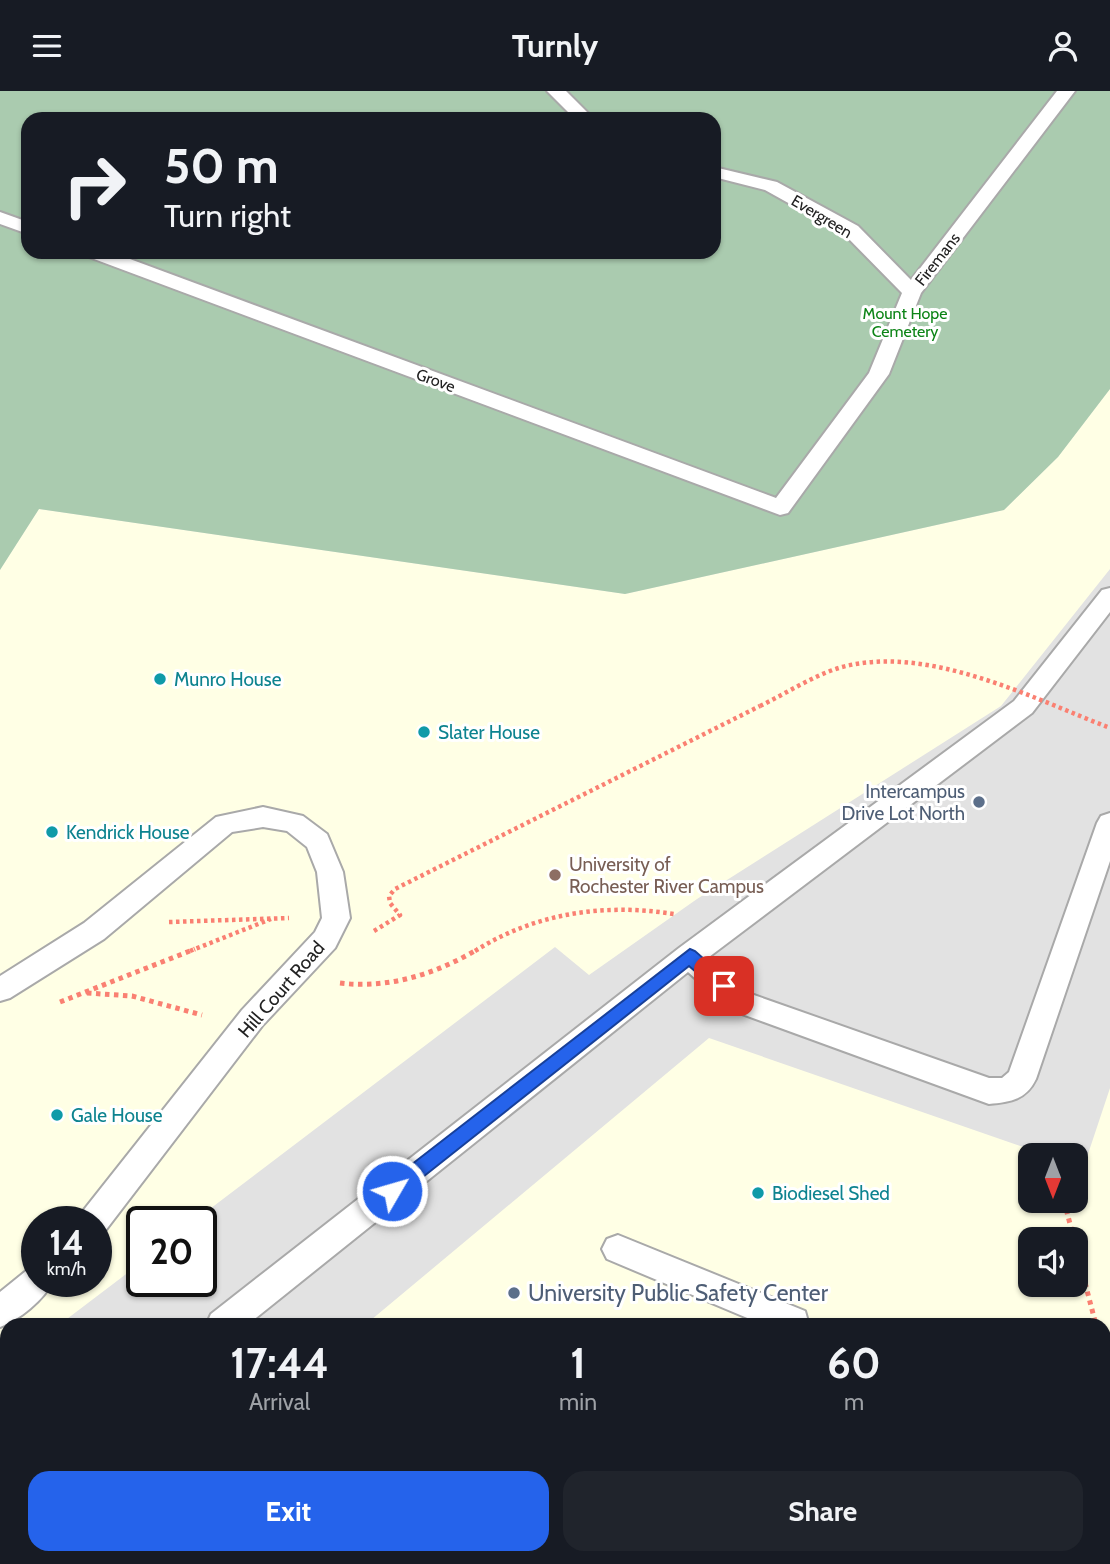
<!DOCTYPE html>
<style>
:root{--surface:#171b24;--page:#20242c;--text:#f1f3f6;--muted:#9ea1a6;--accent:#2563eb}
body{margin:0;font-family:Cabin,sans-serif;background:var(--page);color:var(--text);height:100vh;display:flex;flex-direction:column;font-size:26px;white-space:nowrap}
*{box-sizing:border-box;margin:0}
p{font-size:23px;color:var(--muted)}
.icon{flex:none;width:38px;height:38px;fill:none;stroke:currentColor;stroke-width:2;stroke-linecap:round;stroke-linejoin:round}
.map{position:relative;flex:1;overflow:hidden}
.details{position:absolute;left:0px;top:1227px;width:1111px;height:247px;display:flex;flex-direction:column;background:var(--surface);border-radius:21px 21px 0 0;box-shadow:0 2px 5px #0004}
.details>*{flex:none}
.hud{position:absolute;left:21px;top:21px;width:700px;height:147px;border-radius:21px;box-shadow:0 2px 5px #0004;background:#171b24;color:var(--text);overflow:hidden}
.needle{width:46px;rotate:180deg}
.buttons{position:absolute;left:1018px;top:1052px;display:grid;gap:14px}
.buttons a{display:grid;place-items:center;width:70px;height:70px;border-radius:14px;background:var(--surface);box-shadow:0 2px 5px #0004;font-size:35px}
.speed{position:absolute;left:21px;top:1115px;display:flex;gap:14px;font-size:35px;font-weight:700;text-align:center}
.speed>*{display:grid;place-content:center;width:91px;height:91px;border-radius:50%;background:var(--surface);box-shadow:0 2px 5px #0004;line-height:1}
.speed small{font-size:18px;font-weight:400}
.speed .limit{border:4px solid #111;border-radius:10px;background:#fff;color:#111}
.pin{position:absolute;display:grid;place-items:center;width:60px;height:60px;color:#fff;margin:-30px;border-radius:14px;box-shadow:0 4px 10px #0006}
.me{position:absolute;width:77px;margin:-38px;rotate:52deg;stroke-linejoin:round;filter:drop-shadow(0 0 5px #0008)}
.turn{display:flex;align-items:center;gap:24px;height:147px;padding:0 28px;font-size:32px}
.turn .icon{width:91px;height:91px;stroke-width:2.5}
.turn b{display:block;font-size:49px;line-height:60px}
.eta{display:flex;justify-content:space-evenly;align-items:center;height:119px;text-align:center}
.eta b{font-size:42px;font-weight:700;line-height:49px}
.cta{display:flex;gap:14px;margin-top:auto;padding:14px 28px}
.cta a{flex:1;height:80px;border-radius:21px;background:var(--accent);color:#fff;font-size:28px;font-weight:700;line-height:80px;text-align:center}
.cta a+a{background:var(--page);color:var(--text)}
header{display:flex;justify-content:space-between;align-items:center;height:91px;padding:0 28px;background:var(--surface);font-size:32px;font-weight:700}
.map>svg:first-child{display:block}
</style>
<header><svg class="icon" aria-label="menu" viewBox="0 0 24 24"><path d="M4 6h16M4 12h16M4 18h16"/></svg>Turnly<svg class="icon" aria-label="person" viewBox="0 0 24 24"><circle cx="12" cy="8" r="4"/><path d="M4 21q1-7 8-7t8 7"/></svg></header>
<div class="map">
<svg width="1110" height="1473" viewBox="0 0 1110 1473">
<rect width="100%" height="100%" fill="#f2efe9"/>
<path fill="#ffffe5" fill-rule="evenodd" d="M 1110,298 L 1110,1473 L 0,1473 L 0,479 L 39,418 L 625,503 L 1004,419 L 1058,366 ZM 1031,1064 L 1076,1064 L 1076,1110 L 1031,1110 ZM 37,1130 L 96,1130 L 96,1190 L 37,1190 ZM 142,1130 L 201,1130 L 201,1190 L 142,1190 ZM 1031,1148 L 1076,1148 L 1076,1194 L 1031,1194 ZM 7,1234 L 1104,1234 L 1104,1466 L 7,1466 Z"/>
<path fill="#aacbaf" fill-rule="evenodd" d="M 0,0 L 1110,0 L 1110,298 L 1058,366 L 1004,419 L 625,503 L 39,418 L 0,479 ZM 28,28 L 714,28 L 714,161 L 28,161 Z"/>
<path fill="#e2e2e2" d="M 1110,478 L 1110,997 L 1083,1078 L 1076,1075 L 1076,1064 L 1046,1064 L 709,947 L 365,1234 L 59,1234 L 142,1171 L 142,1190 L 201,1190 L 201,1130 L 194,1130 L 555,856 L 589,884 L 697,808 L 1001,615 Z
M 7,1273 L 7,1466 L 86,1467 L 78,1473 L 0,1473 L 0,1278 Z"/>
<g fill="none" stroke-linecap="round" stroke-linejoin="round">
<defs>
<path id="lane" d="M 547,0 L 566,0 L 594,28 L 575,28 Z
M 1057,0 L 1075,0 L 921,202 L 889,283 L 788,422 L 780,424 L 86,165 L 83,161 L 111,161 L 776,407 L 869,282 L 902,202 L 844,143 L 765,99 L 714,86 L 714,76 L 777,91 L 858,135 L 911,189 Z
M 0,121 L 28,131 L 28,143 L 0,133 Z
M 1110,497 L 1110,521 L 1032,622 L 709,866 L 751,903 L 989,987 L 1002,987 L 1009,981 L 1097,732 L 1101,725 L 1110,722 L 1110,770 L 1036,988 C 1026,1009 1010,1011 989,1013 L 731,919 L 688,881 L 247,1234 L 206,1234 L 211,1223 L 679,857 L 1014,610 L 1102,499 Z
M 263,716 L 303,725 L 327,743 L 343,781 L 350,827 L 335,857 L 262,935 L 105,1140 L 96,1143 L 96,1130 L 79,1130 L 83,1120 L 242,919 L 315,841 L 322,827 L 317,781 L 307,756 L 287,740 L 263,736 L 232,741 L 104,848 L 10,907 L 0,910 L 0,885 L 84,832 L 216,726 Z
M 618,1144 L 805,1220 L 809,1234 L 764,1234 L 607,1168 L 602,1158 L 607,1148 Z
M 37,1175 L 37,1190 L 53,1190 C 44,1209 19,1229 0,1236 L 0,1201 L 26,1180 Z
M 7,1386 L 7,1423 L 0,1426 L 0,1389 Z
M 683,1466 L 719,1466 L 717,1473 L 681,1473 Z"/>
</defs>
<use href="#lane" stroke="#a9a9a9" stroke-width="4"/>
<path stroke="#fa8072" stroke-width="4.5" stroke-dasharray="3.5 3.5" stroke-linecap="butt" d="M 169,831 L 289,827
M 374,840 L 400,824 L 390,812 L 389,805 L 395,798 L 760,615
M 190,860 L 271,828
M 475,860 C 535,822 604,812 674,823"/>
<path stroke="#fa8072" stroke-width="5" stroke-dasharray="4.5 4.5" stroke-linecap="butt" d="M 340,892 C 389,898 436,883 478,858
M 87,902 L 132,905 L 202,924
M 60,911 L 195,858
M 1064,1110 L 1074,1148
M 1076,1157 L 1096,1234
M 1104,1271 L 1110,1282"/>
<use href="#lane" fill="#fff" fill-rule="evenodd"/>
<path stroke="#fa8072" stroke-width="4.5" stroke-dasharray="3.5 3.5" stroke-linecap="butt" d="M 760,615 C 787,602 814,584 842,576 C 928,553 1032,607 1110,637"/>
</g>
<path fill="#2563eb" stroke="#184099" stroke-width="2" d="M 690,858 L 695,860 L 730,891 L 732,895 L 730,900 L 718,900 L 689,875 L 399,1105 L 392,1108 L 385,1105 L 383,1100 L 385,1094 Z"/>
<g fill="#0f9aa8" stroke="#fff" stroke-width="2.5">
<circle cx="160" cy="588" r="7"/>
<circle cx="424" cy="641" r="7"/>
<circle cx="52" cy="741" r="7"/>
<circle cx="57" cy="1024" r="7"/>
<circle cx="758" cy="1102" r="7"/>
</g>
<g fill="#5c6f8a" stroke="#fff" stroke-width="2.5">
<circle cx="979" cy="711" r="7"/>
<circle cx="514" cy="1202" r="7"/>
</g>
<circle fill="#8d6e63" stroke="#fff" stroke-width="2.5" cx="555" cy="784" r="7"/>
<g text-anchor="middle" stroke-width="6" stroke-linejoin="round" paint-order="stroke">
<g font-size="16" fill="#222" stroke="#fff">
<text transform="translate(822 125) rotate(31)" y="6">Evergreen</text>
<text transform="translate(937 168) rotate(-52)" y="6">Firemans</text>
<text transform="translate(436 289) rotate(20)" y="6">Grove</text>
</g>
<g font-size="16" fill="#0c8416" stroke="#fff">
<text x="905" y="228">Mount Hope<tspan x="905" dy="18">Cemetery</tspan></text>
</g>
<g font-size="19" fill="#0d838f" stroke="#fff" text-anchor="start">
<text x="174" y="595">Munro House</text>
<text x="438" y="648">Slater House</text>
<text x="66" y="748">Kendrick House</text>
<text x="71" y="1031">Gale House</text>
<text x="772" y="1109">Biodiesel Shed</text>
</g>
<g font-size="19" fill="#4e5e75" stroke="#fff" text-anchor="end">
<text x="965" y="707">Intercampus<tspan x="965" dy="22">Drive Lot North</tspan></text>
</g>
<g font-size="19" fill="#785e54" stroke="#fff" text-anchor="start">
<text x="569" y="780">University of<tspan x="569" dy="22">Rochester River Campus</tspan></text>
</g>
<g font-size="19" fill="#222" stroke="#fff">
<text transform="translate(281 898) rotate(-49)" y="7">Hill Court Road</text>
</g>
<g font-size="23" fill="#4e5e75" stroke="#fff" text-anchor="start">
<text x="528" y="1210">University Public Safety Center</text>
</g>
</g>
</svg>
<div class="buttons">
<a><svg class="needle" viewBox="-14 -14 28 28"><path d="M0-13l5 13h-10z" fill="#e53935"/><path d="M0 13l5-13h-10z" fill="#9ea1a6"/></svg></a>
<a><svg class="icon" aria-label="sound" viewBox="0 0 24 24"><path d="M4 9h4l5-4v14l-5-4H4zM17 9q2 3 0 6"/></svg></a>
</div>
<div class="speed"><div>14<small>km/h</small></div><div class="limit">20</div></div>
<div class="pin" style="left:724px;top:895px;background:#d93025"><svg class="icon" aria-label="arrive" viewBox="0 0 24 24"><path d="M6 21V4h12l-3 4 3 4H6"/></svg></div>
<svg class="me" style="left:392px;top:1100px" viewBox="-20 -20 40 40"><circle r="17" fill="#2563eb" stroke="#fff" stroke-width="3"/><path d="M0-11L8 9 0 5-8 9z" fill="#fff"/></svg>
<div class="hud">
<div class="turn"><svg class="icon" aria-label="right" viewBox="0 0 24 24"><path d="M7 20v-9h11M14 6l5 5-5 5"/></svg><div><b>50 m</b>Turn right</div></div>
</div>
<section class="details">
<div class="eta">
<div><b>17:44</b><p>Arrival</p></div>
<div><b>1</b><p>min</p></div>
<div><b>60</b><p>m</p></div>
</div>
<div class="cta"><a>Exit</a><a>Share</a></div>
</section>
</div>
